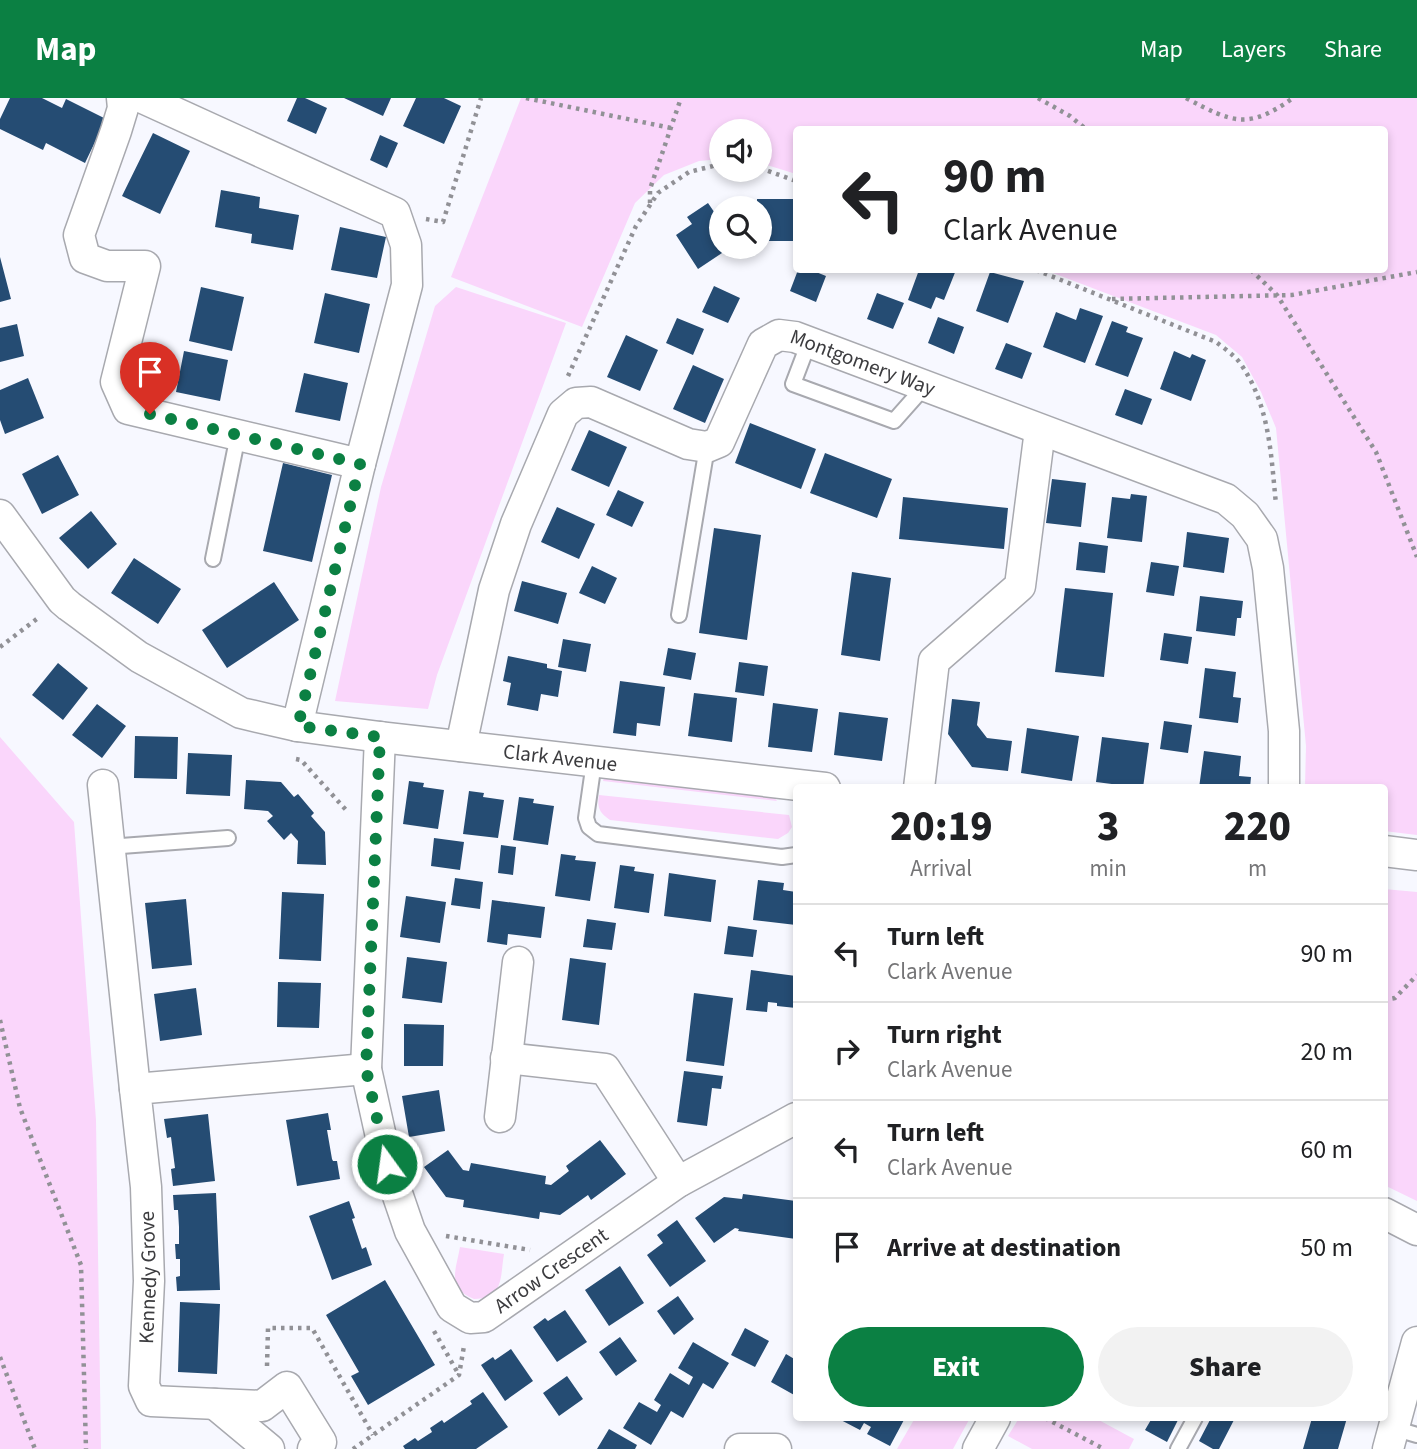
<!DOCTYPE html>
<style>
:root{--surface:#fff;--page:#f2f2f2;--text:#202124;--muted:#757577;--line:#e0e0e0;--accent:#0b8043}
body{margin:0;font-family:"Source Sans 3",sans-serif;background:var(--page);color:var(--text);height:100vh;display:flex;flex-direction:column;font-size:26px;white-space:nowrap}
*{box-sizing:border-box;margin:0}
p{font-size:23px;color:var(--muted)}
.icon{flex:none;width:38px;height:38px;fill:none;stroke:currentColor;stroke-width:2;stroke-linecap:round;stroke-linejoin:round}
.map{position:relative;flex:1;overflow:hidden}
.side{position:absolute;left:793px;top:686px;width:595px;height:637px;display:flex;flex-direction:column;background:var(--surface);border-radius:7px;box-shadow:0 4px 10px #0003}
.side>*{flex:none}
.hud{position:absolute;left:793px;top:28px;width:595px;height:147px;border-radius:7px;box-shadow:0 4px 10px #0003;background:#fff;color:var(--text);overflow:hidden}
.tools{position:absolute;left:709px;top:21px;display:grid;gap:14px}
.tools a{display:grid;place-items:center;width:63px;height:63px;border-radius:50%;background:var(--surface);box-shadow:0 4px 10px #0003;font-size:35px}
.pin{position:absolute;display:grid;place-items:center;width:60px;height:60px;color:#fff;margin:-72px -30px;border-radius:50% 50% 50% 0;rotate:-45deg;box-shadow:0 0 7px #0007}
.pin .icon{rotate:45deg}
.me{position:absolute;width:77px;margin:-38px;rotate:346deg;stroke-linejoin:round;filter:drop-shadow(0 0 5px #0008)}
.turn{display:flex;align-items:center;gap:24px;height:147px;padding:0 35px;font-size:32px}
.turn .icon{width:91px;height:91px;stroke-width:2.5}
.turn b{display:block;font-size:49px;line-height:60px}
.eta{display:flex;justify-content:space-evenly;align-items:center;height:119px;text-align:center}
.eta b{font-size:42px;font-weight:800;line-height:49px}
.action{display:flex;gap:14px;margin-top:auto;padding:14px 35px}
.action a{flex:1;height:80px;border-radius:42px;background:var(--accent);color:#fff;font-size:28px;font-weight:800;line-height:80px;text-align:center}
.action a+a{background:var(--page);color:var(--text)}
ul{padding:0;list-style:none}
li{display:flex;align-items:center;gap:21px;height:98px;padding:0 35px;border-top:2px solid var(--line)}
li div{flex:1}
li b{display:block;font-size:26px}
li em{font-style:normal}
header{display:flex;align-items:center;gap:42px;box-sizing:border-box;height:98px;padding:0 35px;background:var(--accent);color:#fff}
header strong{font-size:33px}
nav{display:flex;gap:38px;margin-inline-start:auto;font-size:24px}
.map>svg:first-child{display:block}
</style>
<header>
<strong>Map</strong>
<nav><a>Map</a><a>Layers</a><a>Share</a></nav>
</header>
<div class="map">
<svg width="1417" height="1351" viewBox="0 0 1417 1351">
<rect width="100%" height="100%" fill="#f7f8ff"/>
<path fill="#fad6fb" d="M 521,0 L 1417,0 L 1417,737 L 1384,733 L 1384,690 L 1305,689 L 1306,648 L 1276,330 L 1261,294 L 1242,259 L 1216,237 L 1045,172 L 1384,172 L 1384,32 L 796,32 L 796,76 L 760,65 L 760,33 L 721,33 L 721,61 L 699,63 L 664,77 L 635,105 L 582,229 L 451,179 Z
M 456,189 L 566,225 L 437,577 L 428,611 L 335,603 L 381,389 L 435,208 Z
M 0,639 L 74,724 L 96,1022 L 101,1351 L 0,1351 Z
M 605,677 L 767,690 L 777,703 L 603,683 Z
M 599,697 L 789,717 L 792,729 L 788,735 L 778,741 L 610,722 C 599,715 597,709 599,697 Z
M 1384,791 L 1417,794 L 1417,1103 L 1384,1087 Z
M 460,1149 L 504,1156 C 500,1180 504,1200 474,1201 C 446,1190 456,1172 460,1149 Z
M 915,1320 L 970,1320 L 953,1351 L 897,1351 Z
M 1019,1320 L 1095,1320 L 1134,1341 L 1129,1351 L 1032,1351 L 1008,1338 Z"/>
<path fill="#254c73" d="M 10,0 L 42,0 L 62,10 L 66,1 L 106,21 L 85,65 L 46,45 L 43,52 L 0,31 L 0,21 Z
M 297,0 L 305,0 L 327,10 L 316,36 L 287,23 Z
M 344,0 L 391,0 L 383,18 Z
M 416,0 L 444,0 L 461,8 L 444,46 L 403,28 Z
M 153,35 L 190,53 L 160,116 L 122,98 Z
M 380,37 L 398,45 L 387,70 L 370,62 Z
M 221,92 L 260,99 L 259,110 L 299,117 L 293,152 L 251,145 L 252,136 L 215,129 Z
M 757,101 L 796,101 L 796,143 L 760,143 L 760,110 L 757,110 Z
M 708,105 L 721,124 L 721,149 L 731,149 L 698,171 L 676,137 L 692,126 L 687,119 Z
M 340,129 L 386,139 L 377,180 L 331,172 Z
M 0,159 L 11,201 L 0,204 Z
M 798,172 L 811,172 L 826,178 L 816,204 L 790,193 Z
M 919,172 L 956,172 L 944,202 L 936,199 L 931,211 L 908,202 Z
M 990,174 L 1024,183 L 1008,225 L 976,213 Z
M 714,188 L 740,200 L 728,225 L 702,214 Z
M 201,189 L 244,199 L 232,253 L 189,243 Z
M 325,195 L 370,206 L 359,255 L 314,245 Z
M 877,195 L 904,205 L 893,231 L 867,221 Z
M 1080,210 L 1103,218 L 1085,265 L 1043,249 L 1056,214 L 1076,222 Z
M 938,219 L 964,229 L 954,256 L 928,245 Z
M 677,220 L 704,231 L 693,257 L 666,245 Z
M 1112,223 L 1128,229 L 1126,234 L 1143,240 L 1128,279 L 1095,267 Z
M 17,226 L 24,258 L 0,264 L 0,230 Z
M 626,237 L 658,252 L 640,293 L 607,279 Z
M 1006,245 L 1032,255 L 1022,281 L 995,271 Z
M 184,253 L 228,262 L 220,303 L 176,294 Z
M 1174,253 L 1190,260 L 1192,256 L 1206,262 L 1191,303 L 1160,291 Z
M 693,267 L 724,281 L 705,325 L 673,311 Z
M 304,275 L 348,285 L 340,323 L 295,314 Z
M 28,280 L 44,320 L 5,336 L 0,322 L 0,292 Z
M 1125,291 L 1152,301 L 1142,327 L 1115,317 Z
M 750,325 L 816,351 L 801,391 L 735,365 Z
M 589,332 L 627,349 L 609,389 L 571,372 Z
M 825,355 L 892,381 L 877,420 L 810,395 Z
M 58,357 L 79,397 L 42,416 L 22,376 Z
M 283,365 L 332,377 L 312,464 L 263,453 Z
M 1052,381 L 1086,385 L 1081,429 L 1046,425 Z
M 618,392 L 644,404 L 632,429 L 606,417 Z
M 1131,396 L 1147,398 L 1142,444 L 1107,440 L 1112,399 L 1130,401 Z
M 903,399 L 1008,410 L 1004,451 L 899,441 Z
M 557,409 L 595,426 L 579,461 L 541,444 Z
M 91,413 L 117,446 L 88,471 L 59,440 Z
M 714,430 L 761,437 L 747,542 L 699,535 Z
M 1187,434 L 1229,440 L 1224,475 L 1183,469 Z
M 1079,444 L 1108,448 L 1105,475 L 1076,472 Z
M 134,460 L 181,491 L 158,526 L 111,495 Z
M 1151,464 L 1179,468 L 1174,498 L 1146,494 Z
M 592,468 L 617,480 L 605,506 L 579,495 Z
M 852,474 L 891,480 L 880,563 L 841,557 Z
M 522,483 L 567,495 L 558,526 L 514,513 Z
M 274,484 L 299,522 L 227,570 L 202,532 Z
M 1065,490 L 1113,495 L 1104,579 L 1055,574 Z
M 1200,498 L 1243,503 L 1241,520 L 1237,520 L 1235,538 L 1196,533 Z
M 1164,535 L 1192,539 L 1188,566 L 1160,562 Z
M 563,541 L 591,546 L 586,574 L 558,569 Z
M 668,550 L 696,555 L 691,582 L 663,577 Z
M 508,558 L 547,566 L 547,570 L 562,573 L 558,599 L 541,596 L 538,613 L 507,607 L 511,585 L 503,583 Z
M 739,564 L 768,568 L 764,598 L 735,594 Z
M 58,565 L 88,590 L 63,622 L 32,597 Z
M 1205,570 L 1236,574 L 1233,599 L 1241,600 L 1238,625 L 1199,620 Z
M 620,583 L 665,589 L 660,628 L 637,625 L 636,638 L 613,635 Z
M 694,595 L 737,600 L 732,644 L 688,638 Z
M 952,601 L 980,604 L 977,627 L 987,640 L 1012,643 L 1008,673 L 972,669 L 948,636 Z
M 773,605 L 818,611 L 812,654 L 768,649 Z
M 97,606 L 126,628 L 102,660 L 72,637 Z
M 839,614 L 888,620 L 882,663 L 834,657 Z
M 1164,623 L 1192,627 L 1188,655 L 1160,651 Z
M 1027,630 L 1079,638 L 1072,683 L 1021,675 Z
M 135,638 L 178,639 L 177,681 L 134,680 Z
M 1102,639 L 1149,645 L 1143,690 L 1096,684 Z
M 1204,653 L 1241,658 L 1239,678 L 1251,679 L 1250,690 L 1199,690 Z
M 188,655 L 232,657 L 230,698 L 186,696 Z
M 246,682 L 281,684 L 294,699 L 298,696 L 314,715 L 311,718 L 325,734 L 326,767 L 297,766 L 298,743 L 291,735 L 284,742 L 267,723 L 273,718 L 268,713 L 244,711 Z
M 409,683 L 424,685 L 423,689 L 444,692 L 438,731 L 403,726 Z
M 469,693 L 484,695 L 483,699 L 504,702 L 498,740 L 463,736 Z
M 519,699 L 534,701 L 533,705 L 554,708 L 548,747 L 513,742 Z
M 434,740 L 464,744 L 460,772 L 431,768 Z
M 501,747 L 516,749 L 513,777 L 498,775 Z
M 561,756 L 576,758 L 575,762 L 596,764 L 590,803 L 555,798 Z
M 620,767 L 635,769 L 634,773 L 654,776 L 649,815 L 614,810 Z
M 669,775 L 716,782 L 711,824 L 664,818 Z
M 455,780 L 483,784 L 480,811 L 451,807 Z
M 758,782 L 784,785 L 783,792 L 796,794 L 796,827 L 753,822 Z
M 282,794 L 324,796 L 321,863 L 279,861 Z
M 406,798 L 446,804 L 440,845 L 400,839 Z
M 186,801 L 192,867 L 152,871 L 145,805 Z
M 492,802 L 545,809 L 541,840 L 508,836 L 507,847 L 487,844 Z
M 587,821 L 616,825 L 612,852 L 583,849 Z
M 728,828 L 757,832 L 753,859 L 724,856 Z
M 407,859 L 447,864 L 442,905 L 402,900 Z
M 570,860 L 606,865 L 599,927 L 562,922 Z
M 751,872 L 796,878 L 796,910 L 777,908 L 777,905 L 768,904 L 767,914 L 746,912 Z
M 278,884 L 321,885 L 319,930 L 277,929 Z
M 196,890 L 202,937 L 160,943 L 154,896 Z
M 694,895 L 733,900 L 724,968 L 686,963 Z
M 404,926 L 444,927 L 443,968 L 404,968 Z
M 684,973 L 723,978 L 721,991 L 712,990 L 707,1028 L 677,1024 Z
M 439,992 L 445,1033 L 409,1039 L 402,998 Z
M 328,1015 L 331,1032 L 327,1032 L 332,1061 L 333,1063 L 337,1063 L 340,1081 L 297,1088 L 286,1022 Z
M 208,1016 L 215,1083 L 173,1088 L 171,1071 L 175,1070 L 171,1039 L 167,1040 L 164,1021 Z
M 600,1042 L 626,1076 L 591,1102 L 588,1097 L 560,1117 L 540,1114 L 539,1121 L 463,1109 L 464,1102 L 446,1099 L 424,1069 L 448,1052 L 463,1072 L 469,1073 L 471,1065 L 546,1078 L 545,1086 L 551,1087 L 569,1073 L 566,1068 Z
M 216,1095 L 220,1192 L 177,1193 L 176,1179 L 180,1178 L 180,1161 L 176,1161 L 175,1146 L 179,1146 L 179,1129 L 178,1112 L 174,1112 L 173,1097 Z
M 743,1096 L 796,1103 L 796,1141 L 738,1133 L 739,1131 L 735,1130 L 714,1145 L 695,1120 L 724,1099 L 742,1101 Z
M 349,1103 L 355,1120 L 352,1121 L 362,1151 L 366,1149 L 372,1167 L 332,1182 L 309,1118 Z
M 677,1122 L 706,1163 L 670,1189 L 647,1157 L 663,1145 L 657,1137 Z
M 620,1168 L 644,1205 L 609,1228 L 585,1192 Z
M 385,1182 L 435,1267 L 368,1307 L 351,1278 L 359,1274 L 326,1217 Z
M 678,1198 L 694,1221 L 674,1237 L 657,1213 Z
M 180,1204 L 220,1206 L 217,1276 L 178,1274 Z
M 565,1212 L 587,1244 L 557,1264 L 533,1229 L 545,1220 L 548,1223 Z
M 745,1230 L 769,1243 L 755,1269 L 731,1257 Z
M 620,1239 L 637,1263 L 616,1278 L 599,1254 Z
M 693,1244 L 729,1265 L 713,1291 L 703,1285 L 683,1320 L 671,1313 L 651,1347 L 623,1330 L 639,1304 L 657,1314 L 661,1307 L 654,1302 L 670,1275 L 689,1287 L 693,1279 L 678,1270 Z
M 511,1251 L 533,1283 L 505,1303 L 481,1267 L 493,1259 L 495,1262 Z
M 786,1256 L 796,1262 L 796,1298 L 771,1284 Z
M 567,1278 L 583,1301 L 559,1318 L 543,1295 Z
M 483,1294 L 508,1329 L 476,1351 L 405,1351 L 403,1348 L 415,1340 L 418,1343 L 432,1334 L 430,1330 L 442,1322 L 444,1325 L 472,1306 L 470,1303 Z
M 837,1320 L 905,1320 L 890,1348 L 867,1336 L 871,1329 L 864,1325 L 860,1332 Z
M 1152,1320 L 1179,1320 L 1167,1344 L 1145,1332 Z
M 1211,1320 L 1235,1320 L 1219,1351 L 1213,1351 L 1199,1343 Z
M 1312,1320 L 1347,1320 L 1338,1351 L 1303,1351 Z
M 609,1331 L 637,1347 L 635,1351 L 597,1351 Z"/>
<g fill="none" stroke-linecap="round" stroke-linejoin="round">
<defs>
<path id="lane" d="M 809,244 L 793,286 L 894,323 L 925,288
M 213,461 L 238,337
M 679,517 L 707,349
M 594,664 L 586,720 L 589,729 L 598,736 L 782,759 L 796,757
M 108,749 L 228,740
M 1393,1330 L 1417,1337
M 1178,1351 L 1195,1320"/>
<g id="street">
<path d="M 122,0 L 123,10 L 116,33 L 79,137 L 85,160 L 107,168 L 145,168 L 116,284 L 128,311 L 360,366"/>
<path d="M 143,0 L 395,115 L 406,147 L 407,187 L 360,366 L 297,628"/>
<path id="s1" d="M 0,417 L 62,502 L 69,508 L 139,559 L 241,615 L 297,628 L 380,639 L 825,690"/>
<path id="s2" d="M 380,639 L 366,971 L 387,1066 L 410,1133 L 452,1209 L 470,1220 L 484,1219 L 678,1084 L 796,1020"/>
<path id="s3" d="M 461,648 L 494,492 L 516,426 L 563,316 L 576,305 L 591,304 L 688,346 L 707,349 L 719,344 L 763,246 L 779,237 L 795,239 L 1226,401 L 1245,417 L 1262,441 L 1268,470 L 1284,633 L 1284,690"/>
<path d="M 103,687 L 135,991"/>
<path d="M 919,690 L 934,563 L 1020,488 L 1040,332"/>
<path d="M 1384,753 L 1417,757"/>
<path d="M 506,960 L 605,971 L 678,1084"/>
<path d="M 500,1019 L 518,864"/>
<path d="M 1384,1115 L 1417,1132"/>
<path d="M 215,1306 L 269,1351"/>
<path id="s4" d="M 313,1351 L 321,1344 L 287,1289 L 262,1308 L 151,1303 L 144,1288 L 149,1183 L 146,1089 L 135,991 L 366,971"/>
<path d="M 740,1351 L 776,1351"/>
<path d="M 978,1351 L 995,1320"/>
<path d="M 1388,1351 L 1417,1244"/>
</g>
</defs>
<use href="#lane" stroke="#a8a9af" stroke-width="18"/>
<use href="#street" stroke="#a8a9af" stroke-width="33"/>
<path stroke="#919196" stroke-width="4.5" stroke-dasharray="3.5 5" stroke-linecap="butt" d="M 526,0 L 671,30
M 1038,0 L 1070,18 L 1087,32
M 1186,0 C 1233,25 1248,32 1293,0
M 760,70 L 796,83
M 650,105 L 650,91 L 681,0
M 426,121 L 443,124 L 481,0
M 1036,172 L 1216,244 C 1224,250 1234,257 1240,265 C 1270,307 1271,358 1276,406
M 1251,172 L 1277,197 L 1376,354 L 1417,459
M 1112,201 L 1292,197 L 1417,174
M 568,278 L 636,128 L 658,95 L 689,74 L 721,66
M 0,549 L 38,520
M 296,661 L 301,662 L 346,712
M 1384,902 L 1395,900 L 1417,877
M 0,922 L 20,1010 L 81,1167 L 86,1351
M 446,1138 L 530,1152
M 434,1233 L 459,1277
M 0,1259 L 35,1351
M 267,1268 L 268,1230 L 312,1230 L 373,1337
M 1045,1320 L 1104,1351
M 353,1351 L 459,1277 L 464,1248"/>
<use href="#lane" stroke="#fff" stroke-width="14"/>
<use href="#street" stroke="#fff" stroke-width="30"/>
</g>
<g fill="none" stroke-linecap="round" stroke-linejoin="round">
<path stroke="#0b8043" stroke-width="12" stroke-dasharray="0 21.6" d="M 150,316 L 360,366 L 298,628 L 380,639 L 366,971 L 387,1066"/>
</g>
<g text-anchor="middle" stroke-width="7" stroke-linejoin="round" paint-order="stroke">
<g font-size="21" fill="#3c3c3f" stroke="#fff">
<text dy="7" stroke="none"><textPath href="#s3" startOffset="733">Montgomery Way</textPath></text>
<text dy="7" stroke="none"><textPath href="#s1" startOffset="640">Clark Avenue</textPath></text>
<text dy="7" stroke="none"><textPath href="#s2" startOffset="704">Arrow Crescent</textPath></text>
<text dy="7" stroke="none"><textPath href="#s4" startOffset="343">Kennedy Grove</textPath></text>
</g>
</g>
</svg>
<div class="tools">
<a><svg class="icon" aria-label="sound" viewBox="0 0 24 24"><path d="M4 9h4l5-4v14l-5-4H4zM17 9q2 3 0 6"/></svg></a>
<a><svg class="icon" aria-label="search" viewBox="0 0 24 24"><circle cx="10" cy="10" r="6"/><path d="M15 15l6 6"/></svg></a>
</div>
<div class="pin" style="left:150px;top:316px;background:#d93025"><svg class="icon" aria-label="arrive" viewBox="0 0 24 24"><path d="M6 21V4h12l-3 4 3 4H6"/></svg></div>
<svg class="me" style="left:387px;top:1066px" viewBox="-20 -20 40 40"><circle r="17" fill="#0b8043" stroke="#fff" stroke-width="3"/><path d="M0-11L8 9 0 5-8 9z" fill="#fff"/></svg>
<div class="hud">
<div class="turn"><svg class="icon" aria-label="left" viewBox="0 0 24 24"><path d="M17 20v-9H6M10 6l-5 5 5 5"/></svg><div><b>90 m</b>Clark Avenue</div></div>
</div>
<section class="side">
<div class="eta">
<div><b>20:19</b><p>Arrival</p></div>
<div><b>3</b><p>min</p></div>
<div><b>220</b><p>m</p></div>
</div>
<ul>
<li><svg class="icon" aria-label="left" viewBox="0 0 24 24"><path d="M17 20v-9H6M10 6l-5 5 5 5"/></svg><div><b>Turn left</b><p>Clark Avenue</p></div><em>90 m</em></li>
<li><svg class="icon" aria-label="right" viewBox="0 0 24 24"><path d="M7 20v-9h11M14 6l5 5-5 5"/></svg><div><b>Turn right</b><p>Clark Avenue</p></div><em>20 m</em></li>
<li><svg class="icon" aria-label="left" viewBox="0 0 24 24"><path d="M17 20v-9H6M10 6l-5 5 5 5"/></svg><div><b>Turn left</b><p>Clark Avenue</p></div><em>60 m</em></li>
<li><svg class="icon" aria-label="arrive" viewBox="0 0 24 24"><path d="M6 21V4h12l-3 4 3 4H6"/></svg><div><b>Arrive at destination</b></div><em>50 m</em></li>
</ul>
<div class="action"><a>Exit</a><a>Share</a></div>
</section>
</div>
